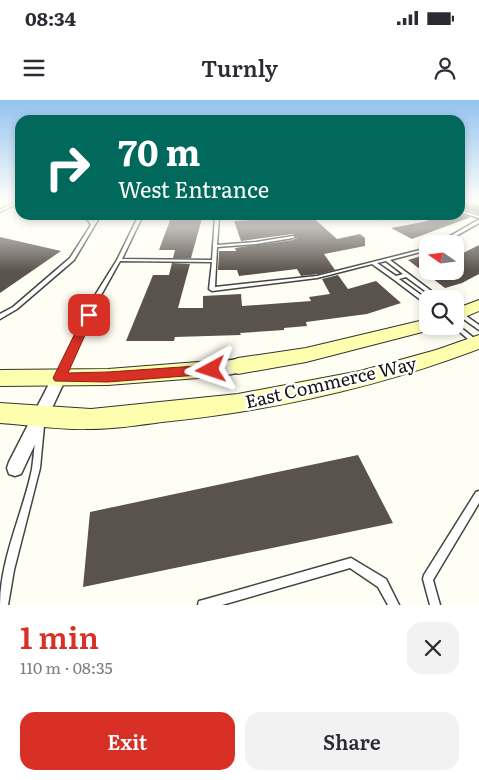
<!DOCTYPE html>
<meta charset="utf-8">
<style>
:root{--surface:#fff;--page:#f2f2f3;--text:#2b2b33;--muted:#7c7c81;--accent:#d93025}
body{margin:0;font-family:Literata,serif;background:var(--page);color:var(--text);height:100vh;display:flex;flex-direction:column;font-size:19px;white-space:nowrap}
*{box-sizing:border-box;margin:0}
p{font-size:16px;color:var(--muted)}
.icon{flex:none;width:28px;height:28px;fill:none;stroke:currentColor;stroke-width:2;stroke-linecap:round;stroke-linejoin:round}
.map{position:relative;height:505px;overflow:hidden}
.sheet{display:flex;flex-direction:column;background:var(--surface);flex:1}
.sheet>*{flex:none}
.guide{position:absolute;left:15px;top:15px;width:450px;height:105px;border-radius:15px;box-shadow:0 2px 8px #0003;background:#00695c;color:#fff;overflow:hidden}
.needle{width:32px;rotate:284deg}
.tools{position:absolute;left:419px;top:135px;display:grid;gap:10px}
.tools a{display:grid;place-items:center;width:45px;height:45px;border-radius:10px;background:var(--surface);box-shadow:0 2px 8px #0003;font-size:25px}
.pin{position:absolute;display:grid;place-items:center;width:42px;height:42px;color:#fff;margin:-21px;border-radius:10px;box-shadow:0 2px 8px #0006}
.me{position:absolute;width:55px;margin:-28px;rotate:265deg;stroke-linejoin:round;filter:drop-shadow(0 0 4px #0008)}
.turn{display:flex;align-items:center;gap:18px;height:105px;padding:0 20px;font-size:22px}
.turn .icon{width:65px;height:65px;stroke-width:2.5}
.turn b{display:block;font-size:35px;line-height:42px}
.round{display:grid;place-items:center;flex:none;width:52px;height:52px;border-radius:15px;background:var(--page)}
.overview{display:flex;align-items:center;justify-content:space-between;height:85px;padding:0 20px}
h1{font-size:30px;font-weight:600;line-height:38px;color:var(--accent)}
.cta{display:flex;gap:10px;margin-top:auto;padding:10px 20px}
.cta a{flex:1;height:58px;border-radius:15px;background:var(--accent);color:#fff;font-size:20px;font-weight:600;line-height:58px;text-align:center}
.cta a+a{background:var(--page);color:var(--text)}
.status{display:flex;justify-content:space-between;align-items:center;height:35px;padding:0 25px;background:var(--surface);direction:ltr}
.status svg{height:14px;fill:currentColor}
header{display:flex;justify-content:space-between;align-items:center;height:65px;padding:0 20px;background:var(--surface);font-size:22px;font-weight:600}
.map>svg:first-child{display:block}
</style>
<div class="status"><b>08:34</b><svg viewBox="0 0 49 12"><path d="M0 12V9h3v3zM5 12V6h3v6zM10 12V3h3v9zM15 12V0h3v12zM26 1h20v11H26zM47 4h2v5h-2z"/></svg></div>
<header><svg class="icon" aria-label="menu" viewBox="0 0 24 24"><path d="M4 6h16M4 12h16M4 18h16"/></svg>Turnly<svg class="icon" aria-label="person" viewBox="0 0 24 24"><circle cx="12" cy="8" r="4"/><path d="M4 21q1-7 8-7t8 7"/></svg></header>
<div class="map">
<svg width="479" height="505" viewBox="0 0 479 505">
<rect width="100%" height="100%" fill="#fffef4"/>
<path fill="#5a534c" d="M 468,102 L 479,105 L 479,114 L 461,108 Z
M 460,114 L 471,117 L 412,139 L 391,128 L 428,121 L 427,115 Z
M 172,115 L 203,115 L 191,158 L 173,158 L 175,150 L 159,150 Z
M 285,115 L 310,115 L 337,139 L 360,134 L 365,138 L 365,146 L 324,154 L 335,170 L 319,174 L 301,176 L 297,169 L 239,176 L 237,170 L 218,170 L 219,151 L 236,151 L 235,148 L 293,140 L 297,138 L 293,134 L 241,141 L 234,121 L 271,119 L 269,117 Z
M 0,137 L 61,151 L 0,193 Z
M 479,145 L 479,174 L 462,183 L 445,188 L 408,160 L 421,156 L 428,160 L 428,171 L 455,171 L 455,157 Z
M 172,163 L 190,164 L 178,208 L 203,208 L 203,196 L 241,194 L 242,206 L 311,201 L 309,197 L 330,194 L 322,179 L 338,175 L 348,189 L 376,181 L 401,203 L 367,214 L 306,222 L 307,226 L 284,228 L 284,230 L 240,233 L 241,235 L 175,237 L 174,241 L 126,241 L 153,175 L 169,175 Z
M 358,355 L 393,423 L 83,487 L 90,412 Z"/>
<g fill="none" stroke-linecap="round" stroke-linejoin="round">
<defs>
<path id="service" d="M 17,101 L 20,101 L 20,102 L 0,112 L 0,110 Z
M 461,101 L 465,101 L 460,105 L 460,102 Z
M 460,110 L 479,116 L 479,118 L 460,112 Z
M 53,115 L 83,115 L 91,118 L 93,121 L 95,118 L 92,115 L 96,115 L 99,118 L 74,160 L 17,209 L 0,219 L 0,214 L 13,207 L 70,158 L 91,125 L 88,120 L 82,117 L 55,116 Z
M 139,115 L 143,115 L 122,159 L 212,160 L 215,116 L 217,115 L 228,115 L 219,117 L 217,145 L 256,142 L 293,136 L 295,137 L 293,138 L 256,144 L 217,147 L 215,187 L 317,176 L 428,148 L 428,150 L 390,160 L 442,199 L 436,199 L 406,177 L 399,179 L 428,200 L 428,205 L 426,204 L 393,179 L 372,164 L 317,178 L 212,191 L 209,189 L 212,162 L 120,161 L 100,197 L 62,279 L 60,280 L 58,279 L 57,277 L 94,197 L 117,160 ZM 386,161 L 403,174 L 396,176 L 377,163 Z
M 383,115 L 388,115 L 379,119 L 376,118 Z
M 478,120 L 479,120 L 479,123 L 442,144 L 436,144 Z
M 455,208 L 479,225 L 479,230 L 455,213 Z
M 455,223 L 479,242 L 479,247 L 477,247 L 453,226 L 455,226 Z
M 40,322 L 43,323 L 44,326 L 40,368 L 14,470 L 8,505 L 0,505 C 0,459 23,413 32,369 C 34,355 35,340 36,326 L 37,323 Z
M 479,391 L 479,403 L 433,480 L 440,505 L 430,505 L 423,479 L 424,475 L 476,392 Z
M 351,458 L 386,479 L 399,505 L 388,505 L 378,487 L 350,468 L 222,505 L 198,505 L 199,501 L 203,500 Z"/>
<path id="minor" d="M 59,272 L 64,274 L 66,278 L 21,374 L 15,376 L 9,374 L 7,368 L 9,362 L 54,274 Z"/>
<path id="tertiary" d="M 238,259 L 244,261 L 246,266 L 244,271 C 233,274 216,278 205,274 L 202,269 L 205,264 Z"/>
<path id="secondary" d="M 479,200 L 479,211 L 455,221 L 455,209 Z
M 428,219 L 428,226 L 436,226 L 434,229 L 306,262 L 238,274 L 231,271 L 228,266 L 231,261 L 238,258 L 306,248 Z
M 479,235 L 479,249 C 376,288 271,311 162,322 C 139,325 115,329 91,329 C 61,330 30,325 0,323 L 0,303 L 91,309 L 238,294 L 360,271 L 436,250 Z
M 211,261 L 218,263 L 221,269 L 218,275 L 211,277 L 108,285 L 0,286 L 0,270 L 108,269 Z"/>
</defs>
<use href="#service" stroke="#444" stroke-width="3"/>
<use href="#minor" stroke="#444" stroke-width="3"/>
<use href="#tertiary" stroke="#444" stroke-width="3"/>
<use href="#secondary" stroke="#333" stroke-width="2"/>
<use href="#service" fill="#fff" fill-rule="evenodd"/>
<use href="#minor" fill="#fff" fill-rule="evenodd"/>
<use href="#tertiary" fill="#fff" fill-rule="evenodd"/>
<use href="#secondary" fill="#fdffaf" fill-rule="evenodd"/>
</g>
<linearGradient id="sky" x2="0" y2="1"><stop stop-color="#94c2ef"/><stop offset="0.59" stop-color="#fffffa"/><stop offset="1" stop-color="#fffffa" stop-opacity="0"/></linearGradient>
<rect width="479" height="172" fill="url(#sky)"/>
<path fill="#d93025" stroke="#8d1f18" d="M 89,212 L 94,215 L 68,273 L 108,272 L 211,265 L 215,266 L 217,270 L 215,273 L 211,274 L 108,282 L 55,281 L 53,278 L 84,215 Z"/>
<g text-anchor="middle" stroke-width="5" stroke-linejoin="round" paint-order="stroke">
<g font-size="18" fill="#111" stroke="#fff">
<text transform="translate(331 283) rotate(-13)" y="6">East Commerce Way</text>
</g>
</g>
</svg>
<div class="tools">
<a><svg class="needle" viewBox="-14 -14 28 28"><path d="M0-13l5 13h-10z" fill="#e53935"/><path d="M0 13l5-13h-10z" fill="#7c7c81"/></svg></a>
<a><svg class="icon" aria-label="search" viewBox="0 0 24 24"><circle cx="10" cy="10" r="6"/><path d="M15 15l6 6"/></svg></a>
</div>
<div class="pin" style="left:89px;top:215px;background:#d93025"><svg class="icon" aria-label="arrive" viewBox="0 0 24 24"><path d="M6 21V4h12l-3 4 3 4H6"/></svg></div>
<svg class="me" style="left:211px;top:270px" viewBox="-20 -20 40 40"><path d="M0-17L14 15 0 8-14 15z" fill="#d93025" stroke="#fff" stroke-width="4"/></svg>
<div class="guide">
<div class="turn"><svg class="icon" aria-label="right" viewBox="0 0 24 24"><path d="M7 20v-9h11M14 6l5 5-5 5"/></svg><div><b>70 m</b>West Entrance</div></div>
</div>
</div>
<section class="sheet">
<div class="overview"><div><h1>1 min</h1><p>110 m · 08:35</p></div><a class="round"><svg class="icon" aria-label="close" viewBox="0 0 24 24"><path d="M6 6l12 12M18 6L6 18"/></svg></a></div>
<div class="cta"><a>Exit</a><a>Share</a></div>
</section>
